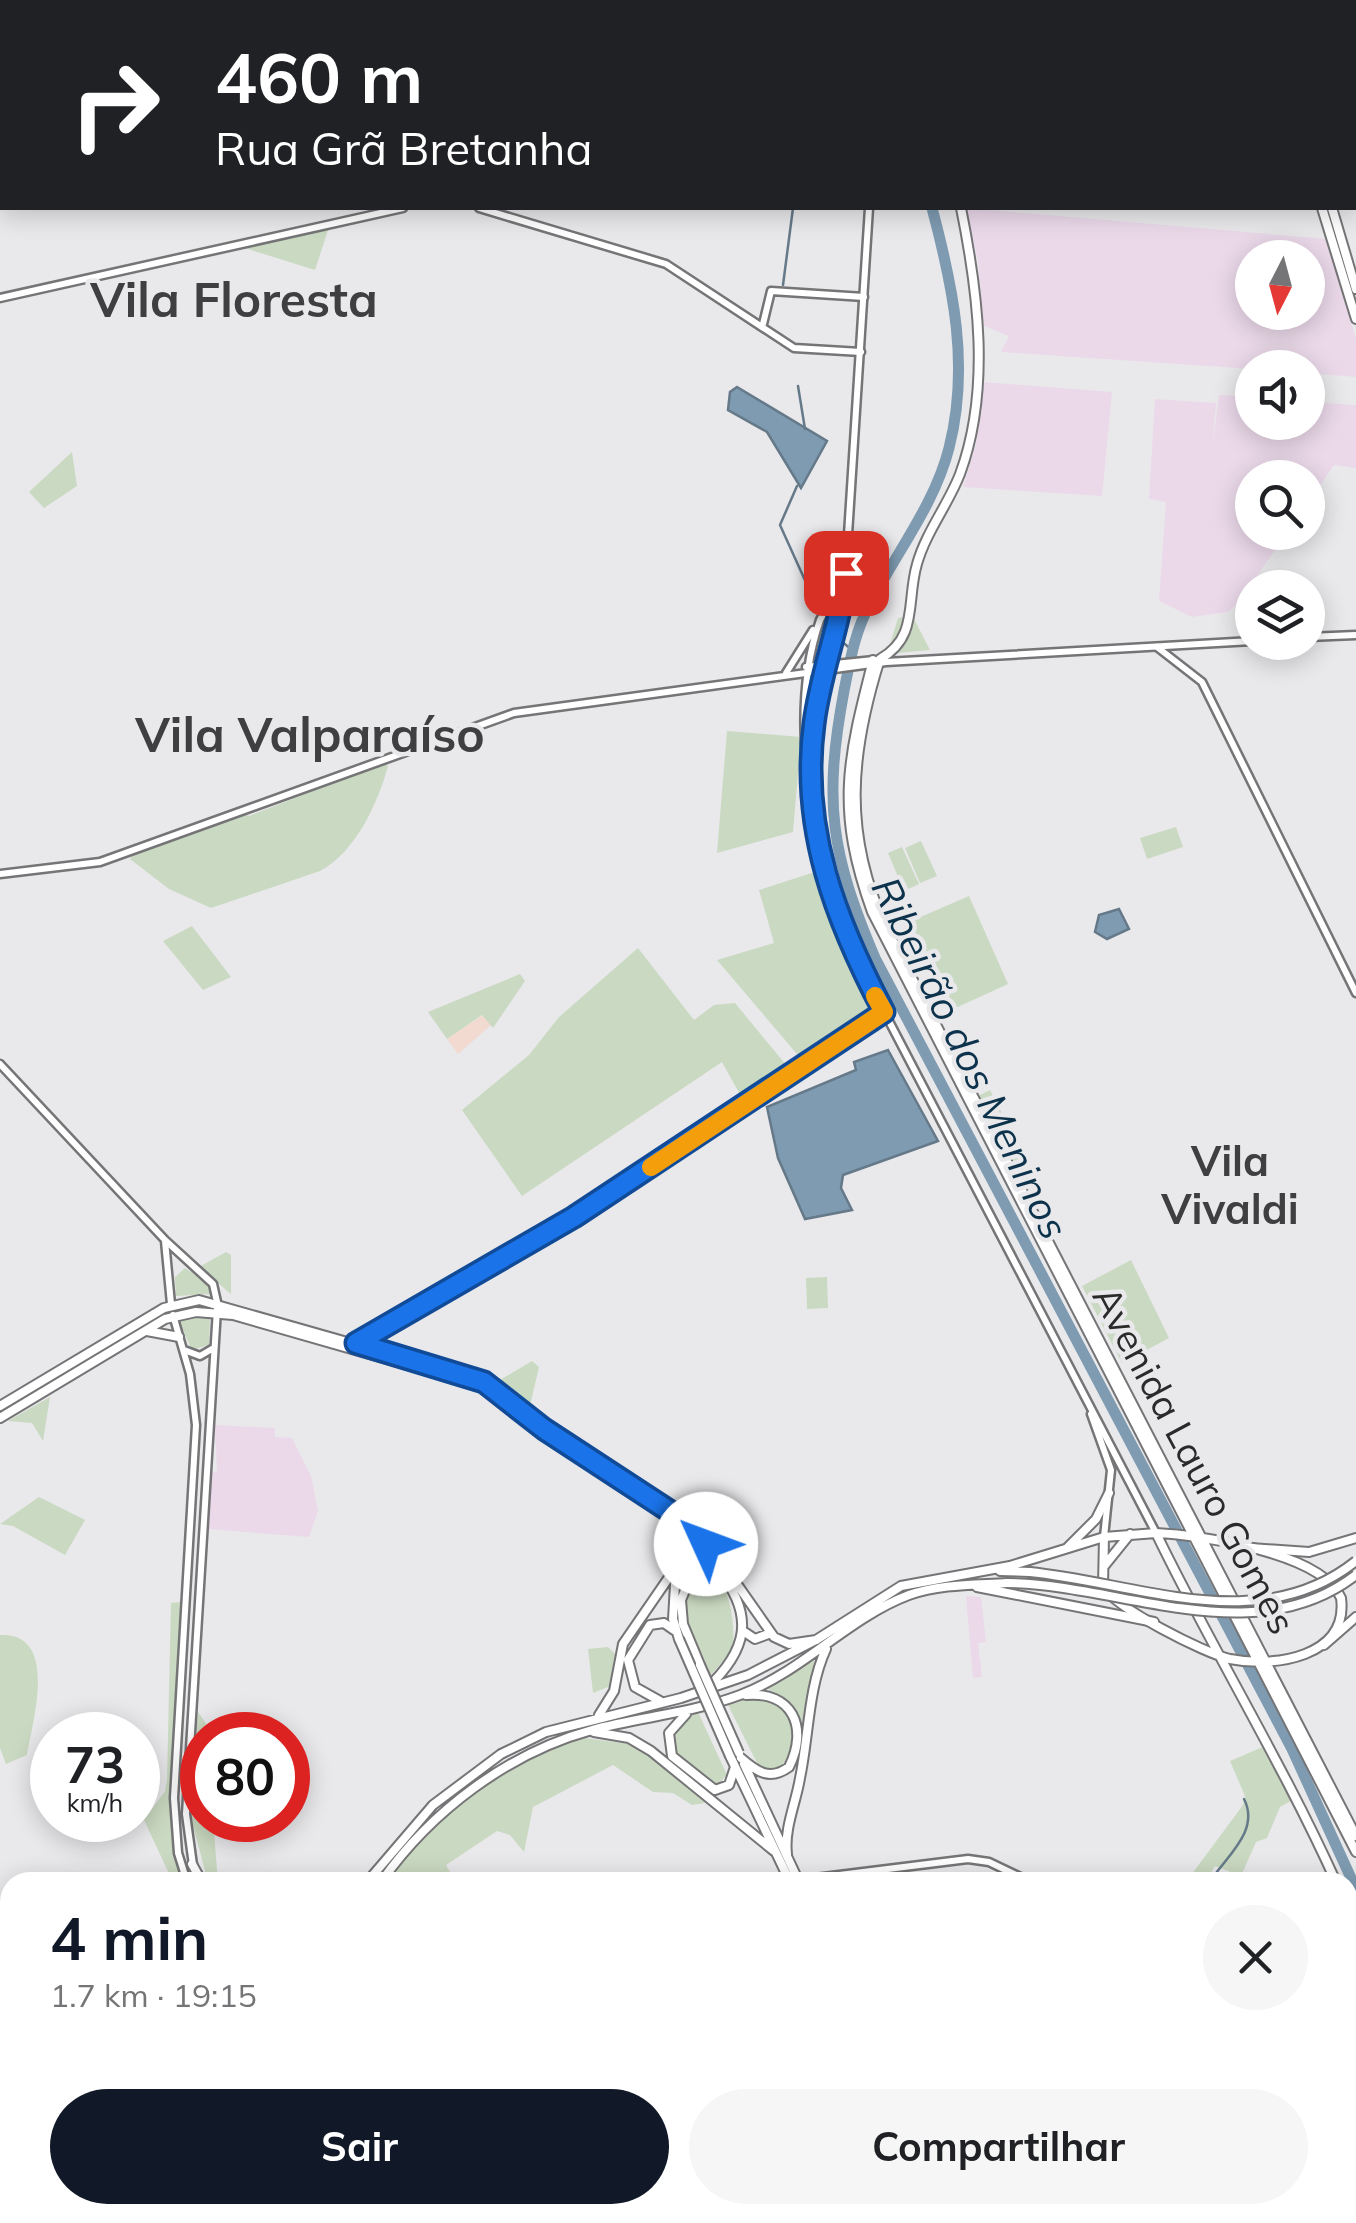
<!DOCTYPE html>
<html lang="pt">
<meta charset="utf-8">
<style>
:root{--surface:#fff;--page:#f6f6f6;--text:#202124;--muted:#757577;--accent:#111827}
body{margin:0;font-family:Mulish,sans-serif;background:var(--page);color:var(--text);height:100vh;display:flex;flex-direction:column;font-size:38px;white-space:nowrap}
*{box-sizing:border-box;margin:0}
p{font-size:32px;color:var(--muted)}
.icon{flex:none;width:55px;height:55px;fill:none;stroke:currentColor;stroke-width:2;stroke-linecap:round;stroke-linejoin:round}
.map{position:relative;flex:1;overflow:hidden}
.drawer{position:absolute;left:0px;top:1872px;width:1358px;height:352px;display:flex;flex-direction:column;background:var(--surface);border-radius:30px 30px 0 0;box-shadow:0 5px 25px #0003}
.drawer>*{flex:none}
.banner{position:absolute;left:0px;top:0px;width:1358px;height:210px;box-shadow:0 5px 25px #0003;background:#202124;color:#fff;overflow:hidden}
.needle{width:65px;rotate:186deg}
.buttons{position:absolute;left:1235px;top:240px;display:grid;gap:20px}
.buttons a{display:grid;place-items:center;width:90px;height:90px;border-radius:50%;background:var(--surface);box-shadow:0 5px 25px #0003;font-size:50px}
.speed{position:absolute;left:30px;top:1712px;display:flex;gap:20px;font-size:50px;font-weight:700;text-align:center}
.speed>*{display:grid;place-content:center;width:130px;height:130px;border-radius:50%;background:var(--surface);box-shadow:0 5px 25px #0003;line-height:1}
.speed small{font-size:25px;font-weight:400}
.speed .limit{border:15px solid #d22;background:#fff;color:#111}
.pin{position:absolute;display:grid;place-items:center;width:85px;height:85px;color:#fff;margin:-42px;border-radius:20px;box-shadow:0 5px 15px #0006}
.me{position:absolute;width:110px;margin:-55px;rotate:313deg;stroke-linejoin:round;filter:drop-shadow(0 0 8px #0008)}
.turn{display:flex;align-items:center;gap:35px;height:210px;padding:0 50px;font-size:45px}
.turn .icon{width:130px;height:130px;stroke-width:2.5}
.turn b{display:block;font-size:70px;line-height:85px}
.round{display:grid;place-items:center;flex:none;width:105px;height:105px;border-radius:52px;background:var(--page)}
.summary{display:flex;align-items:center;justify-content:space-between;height:170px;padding:0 50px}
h1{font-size:60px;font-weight:700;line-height:75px;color:var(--accent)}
.button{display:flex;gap:20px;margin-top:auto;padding:20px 50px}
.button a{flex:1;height:115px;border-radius:60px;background:var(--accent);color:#fff;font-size:40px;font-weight:700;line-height:115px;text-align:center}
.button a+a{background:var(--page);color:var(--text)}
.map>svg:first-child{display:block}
</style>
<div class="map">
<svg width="1356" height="2223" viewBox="0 0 1356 2223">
<rect width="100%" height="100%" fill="#e9e9ec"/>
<path fill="#ebd9ea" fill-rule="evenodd" d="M 966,208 L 1326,239 L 1356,339 L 1356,377 L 1308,373 L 1308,368 L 1252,369 L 1001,352 L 1009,336 L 984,326 L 978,261 ZM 1252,258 L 1308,258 L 1308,312 L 1252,312 Z
M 984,382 L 1112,392 L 1102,496 L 963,487 L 976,444 Z
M 1219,395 L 1252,397 L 1252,422 L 1308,422 L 1308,402 L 1356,405 L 1356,468 L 1334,465 L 1308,503 L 1308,478 L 1252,478 L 1252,532 L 1287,533 L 1237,604 L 1228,612 L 1192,617 L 1159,601 L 1166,502 L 1149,499 L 1155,399 L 1216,403 L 1213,443 Z
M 215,1425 L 275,1428 L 275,1437 L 292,1438 L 311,1476 L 318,1511 L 309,1537 L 208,1529 L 211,1473 L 217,1472 Z
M 966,1596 L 981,1597 L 986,1642 L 978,1643 L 982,1677 L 973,1678 Z"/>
<path fill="#f2dad0" d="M 483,1015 L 491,1025 L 458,1054 L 447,1039 Z"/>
<path fill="#cad9c1" d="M 329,227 L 315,270 L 235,245 Z
M 72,452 L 77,486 L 44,508 L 29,492 Z
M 912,615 L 930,650 L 887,654 L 898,618 Z
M 727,731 L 801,737 L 793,832 L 717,853 Z
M 384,763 L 388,766 C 378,803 355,853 320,871 L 211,908 L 169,889 L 130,859 L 133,854 L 244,814 L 249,816 Z
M 1176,827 L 1183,847 L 1147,859 L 1140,838 Z
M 921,841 L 937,876 L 920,883 L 905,848 Z
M 902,847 L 919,884 L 904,891 L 888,853 Z
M 821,870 L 836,926 L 875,1010 L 802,1060 L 717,960 L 774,943 L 759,890 Z
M 969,896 L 1008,984 L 949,1011 L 909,922 Z
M 192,926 L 231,977 L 203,990 L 163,941 Z
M 638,948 L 694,1020 L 714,1005 L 735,1003 L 787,1066 L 785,1072 L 743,1100 L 722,1062 L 522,1196 L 462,1110 L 529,1055 L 559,1017 Z
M 520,974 L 525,981 L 493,1028 L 482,1015 L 447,1039 L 428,1012 Z
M 990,1090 L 1037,1181 L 1025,1187 L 978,1096 Z
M 226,1252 L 231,1255 L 231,1294 L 199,1267 Z
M 1131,1260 L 1169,1338 L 1122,1363 L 1082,1286 Z
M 185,1268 L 210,1285 L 212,1294 L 176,1296 L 175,1277 Z
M 827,1277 L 828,1308 L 807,1309 L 806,1278 Z
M 210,1316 L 209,1345 L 192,1350 L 179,1322 L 182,1318 Z
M 532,1361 L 539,1367 L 529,1410 L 493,1384 Z
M 50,1397 L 43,1441 L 32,1423 L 8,1421 Z
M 39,1497 L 85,1520 L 65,1555 L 13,1526 L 0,1524 Z
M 702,1571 C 734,1580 733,1622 734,1648 L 710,1676 C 693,1636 676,1618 694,1575 Z
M 181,1602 L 170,1814 L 182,1882 L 173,1882 L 144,1820 L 165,1791 L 167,1779 L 171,1603 Z
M 0,1635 C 60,1632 32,1723 27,1755 L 6,1764 L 0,1748 Z
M 608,1647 L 616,1655 L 613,1685 L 593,1693 L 588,1649 Z
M 815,1660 L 804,1726 L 800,1727 L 787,1700 L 765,1687 Z
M 760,1696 L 786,1709 C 797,1735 796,1772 761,1771 L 727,1703 Z
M 198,1712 L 214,1735 L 202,1735 L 202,1820 L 213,1820 L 218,1882 L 208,1882 L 190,1814 Z
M 698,1712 L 727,1775 L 716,1786 L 673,1751 C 671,1730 679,1719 698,1712 Z
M 585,1738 L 635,1745 L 705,1803 L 692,1805 L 673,1793 L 653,1792 L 613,1765 L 533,1807 L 524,1852 L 510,1835 L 497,1831 L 446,1865 L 456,1882 L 387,1882 C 434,1816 507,1759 585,1738 Z
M 1265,1746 L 1291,1801 L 1280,1807 L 1267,1838 L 1256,1842 L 1241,1876 L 1215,1866 L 1205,1882 L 1186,1882 L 1243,1805 L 1245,1796 L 1230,1761 Z"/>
<path fill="#7e9bb1" stroke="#657989" stroke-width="2.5" d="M 737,387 L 827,441 L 801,488 L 767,432 L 728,410 L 730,392 Z
M 1119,909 L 1129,929 L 1107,939 L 1095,932 L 1099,915 Z
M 888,1050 L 938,1141 L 843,1175 L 841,1188 L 852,1210 L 805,1219 L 778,1158 L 767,1107 L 856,1070 L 854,1062 Z"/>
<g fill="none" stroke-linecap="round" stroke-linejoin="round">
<path stroke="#657989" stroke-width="2.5" d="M 744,0 L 744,2
M 783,285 L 793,208
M 798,386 L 805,429
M 797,486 L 780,525 L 818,609
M 840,640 L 852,650
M 1210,1882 C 1223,1859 1261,1832 1244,1799"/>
<path stroke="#7e9bb1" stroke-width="11" d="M 922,2 L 922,0
M 932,208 C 953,287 970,366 949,448 C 935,504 896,553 870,604 C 855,631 850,661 844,691 C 823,803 831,854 875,958 L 1292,1749 L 1356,1889"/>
<defs>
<path id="tertiary" d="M 120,0 L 120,2
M 405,2 L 406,0
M 1355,172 L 1356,172
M 479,208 L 666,264 L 794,348 L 861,352
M 0,298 L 403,208
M 763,324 L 771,291 L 864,297
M 1157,647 L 1202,682 L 1356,993
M 0,1064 L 165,1240 L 213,1284 L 217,1302
M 165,1241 L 171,1304
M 356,1343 L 574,1217 L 884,1012
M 799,1880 L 968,1859 L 989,1862 L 1031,1882
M 0,2064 L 10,2062
M 0,2103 L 10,2149
M 24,2215 L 26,2223
M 446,2215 L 450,2223"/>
<path id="secondary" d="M 880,2 L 880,0
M 820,620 C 787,714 812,841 843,933 L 1156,1533
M 820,620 L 843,578
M 1308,637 L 1356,635
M 806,667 L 874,660
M 818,669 L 840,589
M 786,673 L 813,630
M 811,752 L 825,664 L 844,597 L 869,208
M 0,874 L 100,862 L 514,713 L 886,662 L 1252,641
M 173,1315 L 190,1374 L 196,1425 L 174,1798 L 178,1853 L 187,1882
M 184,1350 L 200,1356 L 212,1349
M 1091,1414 L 1111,1470 L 1104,1537
M 193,1865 L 186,1814 L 217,1309
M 473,2215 L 477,2223"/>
<path id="primary" d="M 1262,0 L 1263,2
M 1272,0 L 1272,2
M 942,2 L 943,0
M 1162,2 L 1163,0
M 1280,2 L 1280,0
M 961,208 C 978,292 991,390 960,474 C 948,505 926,532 917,564 C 906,601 919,637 880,659 C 850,755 843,834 886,928 L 1356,1836
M 1322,208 L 1356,319
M 1332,208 L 1356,289
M 873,660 C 847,761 835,809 872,912 L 1356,1852
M 1156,1533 C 1201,1535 1322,1553 1341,1598 C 1349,1657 1274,1668 1230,1659 C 1204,1653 1115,1608 1103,1586 L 1104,1537 Z
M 1156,1533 C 1213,1651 1282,1762 1336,1882
M 1105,1565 L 1130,1534
M 1348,1911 L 1356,1932
M 1348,2134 L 1356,2142
M 802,2215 L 804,2223"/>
<path id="trunk" d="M 147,1331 L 179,1337
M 0,1406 L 164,1308 L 199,1300 L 474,1378 L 534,1419
M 0,1418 L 165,1319 L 196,1312 L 233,1315 L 477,1385 L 687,1523 L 706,1540 L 774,1637 L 789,1644 L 816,1640
M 662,1512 L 674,1528 L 676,1554
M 1067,1548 L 1096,1519 L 1109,1493
M 1250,1548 L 1309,1552 L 1356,1538
M 676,1552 L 687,1563 L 718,1570 C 756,1616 747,1651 706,1689
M 676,1568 L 673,1619 L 679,1639
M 1000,1571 L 1030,1572
M 977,1587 L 1154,1622
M 743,1631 L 755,1639 L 771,1633
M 1324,1645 L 1356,1617
M 700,1665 L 683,1624 L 681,1600 L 706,1540
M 660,1701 L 635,1687 L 628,1660 L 650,1625 L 664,1623 L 674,1630
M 686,1714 L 669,1733 L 672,1756 L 715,1790 L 729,1785 L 735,1767
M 599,1715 L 614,1691 L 623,1644 L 676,1567
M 594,1732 L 629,1738 L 651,1751 L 774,1851
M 730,1756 L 790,1882
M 741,1758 C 757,1772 770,1781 789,1767 C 809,1727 792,1691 746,1695
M 744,1764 L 799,1882
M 787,1854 C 784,1828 796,1803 800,1778 C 809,1736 808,1688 826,1649
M 192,1864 L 202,1882
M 367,1882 L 433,1805 L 501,1754 L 546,1732 L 681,1698 L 748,1675 L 816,1640 L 901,1586 L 1010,1566 L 1104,1537
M 381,1882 C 431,1811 508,1753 592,1730 C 641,1717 692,1713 740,1695 C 802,1672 848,1618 909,1595 C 940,1584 974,1585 1007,1583
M 275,2223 L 276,2215
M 291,2223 L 292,2215"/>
</defs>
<use href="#tertiary" stroke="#757577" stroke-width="11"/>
<use href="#secondary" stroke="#757577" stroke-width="11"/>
<use href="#primary" stroke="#757577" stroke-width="12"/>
<use href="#trunk" stroke="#757577" stroke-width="12"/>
<use href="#tertiary" stroke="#fff" stroke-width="6"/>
<use href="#secondary" stroke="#fff" stroke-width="6"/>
<use href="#primary" stroke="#fff" stroke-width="8"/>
<use href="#trunk" stroke="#fff" stroke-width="8"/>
<defs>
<path id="trunk-bridge" d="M 1030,1572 C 1139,1583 1260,1638 1356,1561
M 1007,1583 C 1121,1584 1254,1654 1356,1575
M 679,1639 L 730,1756
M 700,1665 L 739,1753"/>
</defs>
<use href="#trunk-bridge" stroke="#757577" stroke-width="12" stroke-linecap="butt"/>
<use href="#trunk-bridge" stroke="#fff" stroke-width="8"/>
</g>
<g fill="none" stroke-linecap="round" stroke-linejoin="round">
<defs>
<path id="route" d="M 706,1544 L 680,1518 L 544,1429 L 484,1382 L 356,1343 L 574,1217 L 884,1012 C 836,921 800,829 814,724 C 820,673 841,624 846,573"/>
</defs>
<use href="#route" stroke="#114b97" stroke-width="25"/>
<use href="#route" stroke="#1a73e8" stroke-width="18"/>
<path stroke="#f59e0b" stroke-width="18" d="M 651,1167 L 884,1012 L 875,996"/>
</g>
<g text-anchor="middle" stroke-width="9" stroke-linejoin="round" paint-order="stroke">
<g font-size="38" fill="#2a2a2b" stroke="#e9e9ec">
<text transform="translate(1194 1460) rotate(62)" y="13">Avenida Lauro Gomes</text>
</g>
<g font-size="40" font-style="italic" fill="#0d324b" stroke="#e9e9ec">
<text transform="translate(970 1058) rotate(64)" y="14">Ribeirão dos Meninos</text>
</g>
<g font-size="42" font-weight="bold" fill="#3f3f41" stroke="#e9e9ec">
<text x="1230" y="1176">Vila<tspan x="1230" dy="48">Vivaldi</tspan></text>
</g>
<g font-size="48" font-weight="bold" fill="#3f3f41" stroke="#e9e9ec">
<text x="234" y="317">Vila Floresta</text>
<text x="310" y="752">Vila Valparaíso</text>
</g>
</g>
</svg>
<div class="buttons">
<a><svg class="needle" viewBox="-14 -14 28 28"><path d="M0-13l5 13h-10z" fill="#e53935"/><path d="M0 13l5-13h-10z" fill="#757577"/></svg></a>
<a><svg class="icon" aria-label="sound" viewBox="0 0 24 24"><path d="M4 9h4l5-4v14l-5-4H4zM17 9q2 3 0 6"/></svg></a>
<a><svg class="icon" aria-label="search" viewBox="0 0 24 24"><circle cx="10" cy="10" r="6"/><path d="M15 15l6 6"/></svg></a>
<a><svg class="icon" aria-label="layers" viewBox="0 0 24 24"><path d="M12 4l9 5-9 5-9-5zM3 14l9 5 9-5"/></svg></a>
</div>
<div class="speed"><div>73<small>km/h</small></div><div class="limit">80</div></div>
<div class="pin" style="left:846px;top:573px;background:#d93025"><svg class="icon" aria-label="arrive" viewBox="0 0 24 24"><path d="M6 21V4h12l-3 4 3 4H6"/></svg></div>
<svg class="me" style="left:706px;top:1544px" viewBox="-20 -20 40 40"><circle r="19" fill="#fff"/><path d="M0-13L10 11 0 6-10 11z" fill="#1a73e8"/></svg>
<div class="banner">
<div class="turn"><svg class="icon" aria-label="right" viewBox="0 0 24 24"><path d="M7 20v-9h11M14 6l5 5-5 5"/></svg><div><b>460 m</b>Rua Grã Bretanha</div></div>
</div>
<section class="drawer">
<div class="summary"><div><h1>4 min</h1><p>1.7 km · 19:15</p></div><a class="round"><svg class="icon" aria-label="close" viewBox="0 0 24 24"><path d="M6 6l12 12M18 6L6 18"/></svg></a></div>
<div class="button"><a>Sair</a><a>Compartilhar</a></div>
</section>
</div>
